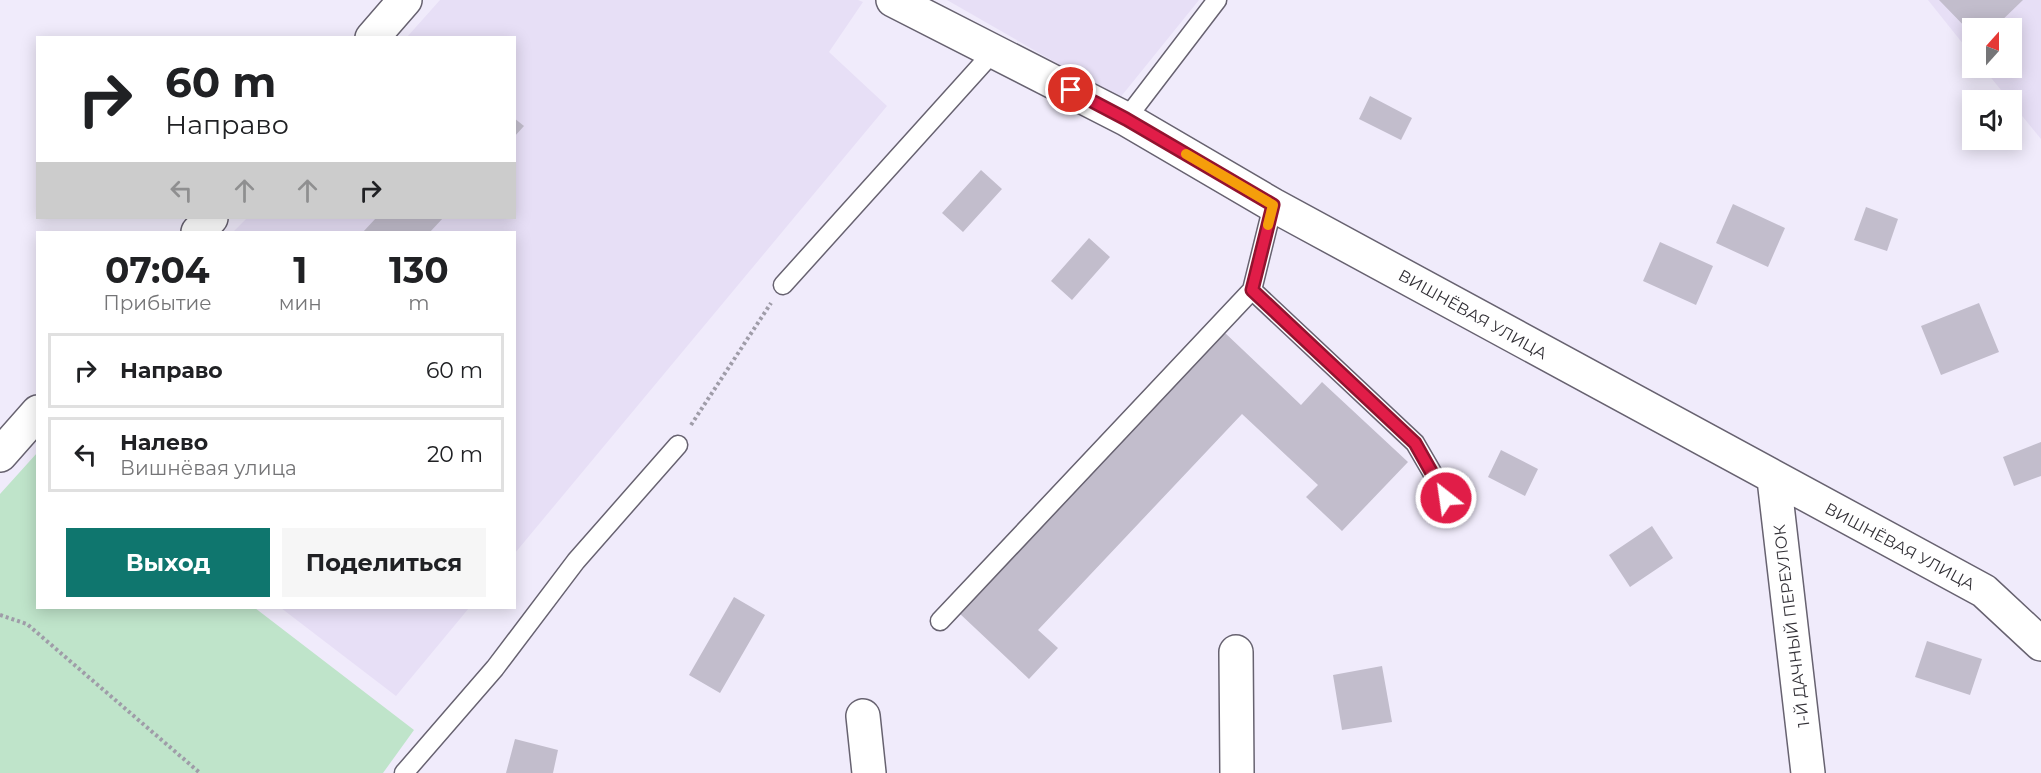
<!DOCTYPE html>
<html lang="ru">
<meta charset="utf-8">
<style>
:root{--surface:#fff;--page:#f6f6f6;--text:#202124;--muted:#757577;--line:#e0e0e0;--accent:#0f766e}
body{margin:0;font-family:Montserrat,sans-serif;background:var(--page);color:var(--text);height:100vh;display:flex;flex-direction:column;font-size:22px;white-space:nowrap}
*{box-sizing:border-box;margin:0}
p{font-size:20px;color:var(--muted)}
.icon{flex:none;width:33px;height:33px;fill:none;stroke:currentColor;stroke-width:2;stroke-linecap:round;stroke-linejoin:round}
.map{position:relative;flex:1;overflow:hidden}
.details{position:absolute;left:36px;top:231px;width:480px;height:378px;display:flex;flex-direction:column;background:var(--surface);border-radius:0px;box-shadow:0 3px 15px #0003}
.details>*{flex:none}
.guide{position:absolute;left:36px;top:36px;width:480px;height:183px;border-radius:0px;box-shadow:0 3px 15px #0003;background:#fff;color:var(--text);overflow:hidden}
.needle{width:39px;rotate:21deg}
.controls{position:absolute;left:1962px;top:18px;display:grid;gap:12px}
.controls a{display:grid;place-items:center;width:60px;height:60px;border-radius:0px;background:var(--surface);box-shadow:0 3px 15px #0003;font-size:30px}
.pin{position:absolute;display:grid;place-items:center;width:51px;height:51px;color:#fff;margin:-26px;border:3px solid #fff;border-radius:50%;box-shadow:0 2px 6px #0007}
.me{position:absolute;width:66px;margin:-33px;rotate:330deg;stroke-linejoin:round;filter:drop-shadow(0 0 4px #0008)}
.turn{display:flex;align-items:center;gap:21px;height:126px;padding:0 30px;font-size:27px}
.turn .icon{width:78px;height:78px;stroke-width:2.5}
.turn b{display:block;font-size:42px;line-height:51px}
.lanes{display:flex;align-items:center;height:57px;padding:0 30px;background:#0003;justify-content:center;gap:30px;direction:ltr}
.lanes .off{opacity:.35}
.eta{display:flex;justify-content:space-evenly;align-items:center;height:102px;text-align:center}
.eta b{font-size:36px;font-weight:700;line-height:42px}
.cta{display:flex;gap:12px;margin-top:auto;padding:12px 30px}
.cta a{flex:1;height:69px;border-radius:0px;background:var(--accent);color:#fff;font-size:24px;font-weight:700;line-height:69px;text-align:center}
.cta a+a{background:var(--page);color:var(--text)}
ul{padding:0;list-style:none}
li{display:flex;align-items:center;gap:18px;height:75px;margin:0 12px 9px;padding:0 18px;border:3px solid var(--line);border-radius:0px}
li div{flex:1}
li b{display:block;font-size:22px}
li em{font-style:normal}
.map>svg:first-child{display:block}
</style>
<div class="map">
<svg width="2041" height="773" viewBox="0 0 2041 773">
<rect width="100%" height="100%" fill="#f0ebfb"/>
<path fill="#e7dff6" d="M 440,0 L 858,0 L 863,2 L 829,52 L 887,106 L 515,553 L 514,232 L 233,232 L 247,218 L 514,218 L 514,38 L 407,37 Z
M 947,0 L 1199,0 L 1119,99 Z
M 1928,0 L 2041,0 L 2041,139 L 1983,68 L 2012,68 L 2012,28 L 1972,28 L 1972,55 Z
M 281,608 L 469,608 L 396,696 Z"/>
<path fill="#bfe4ca" d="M 37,453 L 38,608 L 255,608 L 414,730 L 383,773 L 0,773 L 0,494 Z"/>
<path fill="#c2bdcc" d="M 1939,0 L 2023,0 L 1994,28 L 1972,28 L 1972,34 Z
M 1370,96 L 1412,118 L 1401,140 L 1359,119 Z
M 514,118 L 524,126 L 514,137 Z
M 981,170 L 1002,189 L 963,232 L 942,213 Z
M 1733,204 L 1785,228 L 1768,267 L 1716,243 Z
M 1866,207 L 1898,219 L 1887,251 L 1854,240 Z
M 376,218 L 443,218 L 430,232 L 363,232 Z
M 1089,238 L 1110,257 L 1072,300 L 1051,281 Z
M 1660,242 L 1713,266 L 1696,305 L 1643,281 Z
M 1979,303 L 1999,352 L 1941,375 L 1921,326 Z
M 1223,331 L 1301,405 L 1322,382 L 1408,462 L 1342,531 L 1306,497 L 1318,485 L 1242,414 L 1038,630 L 1058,648 L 1029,679 L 958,612 Z
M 2041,442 L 2041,476 L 2014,486 L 2003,457 Z
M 1501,450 L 1538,469 L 1525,496 L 1488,477 Z
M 1652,526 L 1673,558 L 1630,587 L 1609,555 Z
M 734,597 L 765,615 L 720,693 L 689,675 Z
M 1927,641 L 1982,659 L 1970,695 L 1915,677 Z
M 1382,666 L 1392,722 L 1342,730 L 1333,675 Z
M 515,739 L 558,750 L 553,773 L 506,773 Z"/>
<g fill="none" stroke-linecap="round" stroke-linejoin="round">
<defs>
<path id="service" d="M 1126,119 L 1217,0
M 783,285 L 995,50
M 1252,290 L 1273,205
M 940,621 L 1252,290 L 1415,443 L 1447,498
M 404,773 L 495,668 L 576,561 L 678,445"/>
<path id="minor" d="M 893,0 L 1126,119 L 1273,205 L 1984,591 L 2041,644
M 1774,479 L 1808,773
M 1236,652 L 1237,773
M 863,716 L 869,773"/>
<path id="tertiary" d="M 372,38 L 405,0
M 198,232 L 211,218
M 0,455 L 38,412"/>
</defs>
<use href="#service" stroke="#676270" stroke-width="21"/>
<use href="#minor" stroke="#676270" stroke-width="36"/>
<use href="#tertiary" stroke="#676270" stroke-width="36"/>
<path stroke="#9f9ca8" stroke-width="4" stroke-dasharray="3 3" stroke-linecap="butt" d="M 691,425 L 771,303
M 0,615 L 27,624 L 200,773"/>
<use href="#service" stroke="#fff" stroke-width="18"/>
<use href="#minor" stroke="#fff" stroke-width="33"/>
<use href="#tertiary" stroke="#fff" stroke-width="33"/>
</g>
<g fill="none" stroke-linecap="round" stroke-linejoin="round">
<defs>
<path id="route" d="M 1071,90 L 1126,119 L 1273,205 L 1252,290 L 1415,443 L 1446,498"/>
</defs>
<use href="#route" stroke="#92132f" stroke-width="15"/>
<use href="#route" stroke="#e11d48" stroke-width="10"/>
<path stroke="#f59e0b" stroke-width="10" d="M 1186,154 L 1273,205 L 1268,225"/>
</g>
<g text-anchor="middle" stroke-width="6" stroke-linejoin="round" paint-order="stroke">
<g font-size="16" fill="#323036" stroke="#fff">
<text transform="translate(1473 314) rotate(29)" y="6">ВИШНЁВАЯ УЛИЦА</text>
<text transform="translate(1900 546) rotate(28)" y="6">ВИШНЁВАЯ УЛИЦА</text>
<text transform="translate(1791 626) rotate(-97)" y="6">1-Й ДАЧНЫЙ ПЕРЕУЛОК</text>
</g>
</g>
</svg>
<div class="controls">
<a><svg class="needle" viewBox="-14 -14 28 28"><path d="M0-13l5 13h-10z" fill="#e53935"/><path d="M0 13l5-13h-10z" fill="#757577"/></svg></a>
<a><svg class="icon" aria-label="sound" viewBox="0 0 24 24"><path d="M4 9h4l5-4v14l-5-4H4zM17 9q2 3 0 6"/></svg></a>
</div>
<div class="pin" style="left:1071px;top:90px;background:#d93025"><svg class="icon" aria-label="arrive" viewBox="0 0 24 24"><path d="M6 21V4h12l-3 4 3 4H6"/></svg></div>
<svg class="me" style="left:1446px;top:498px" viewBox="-20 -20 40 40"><circle r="17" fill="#e11d48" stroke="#fff" stroke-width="3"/><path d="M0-11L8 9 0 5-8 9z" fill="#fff"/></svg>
<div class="guide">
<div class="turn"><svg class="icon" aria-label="right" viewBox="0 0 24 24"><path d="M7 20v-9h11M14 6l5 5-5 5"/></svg><div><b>60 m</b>Направо</div></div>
<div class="lanes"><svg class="icon off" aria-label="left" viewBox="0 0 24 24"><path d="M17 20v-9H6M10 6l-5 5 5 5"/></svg><svg class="icon off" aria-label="ahead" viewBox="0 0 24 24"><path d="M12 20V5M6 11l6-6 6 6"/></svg><svg class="icon off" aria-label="ahead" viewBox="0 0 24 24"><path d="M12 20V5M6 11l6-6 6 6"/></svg><svg class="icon" aria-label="right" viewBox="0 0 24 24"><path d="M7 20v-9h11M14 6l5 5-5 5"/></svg></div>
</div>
<section class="details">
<div class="eta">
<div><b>07:04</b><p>Прибытие</p></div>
<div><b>1</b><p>мин</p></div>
<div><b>130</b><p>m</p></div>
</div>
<ul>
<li><svg class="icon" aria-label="right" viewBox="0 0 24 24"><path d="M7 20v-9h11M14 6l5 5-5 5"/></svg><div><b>Направо</b></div><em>60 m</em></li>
<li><svg class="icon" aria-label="left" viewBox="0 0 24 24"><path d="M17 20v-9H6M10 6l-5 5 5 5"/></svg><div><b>Налево</b><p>Вишнёвая улица</p></div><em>20 m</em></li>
</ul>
<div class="cta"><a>Выход</a><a>Поделиться</a></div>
</section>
</div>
